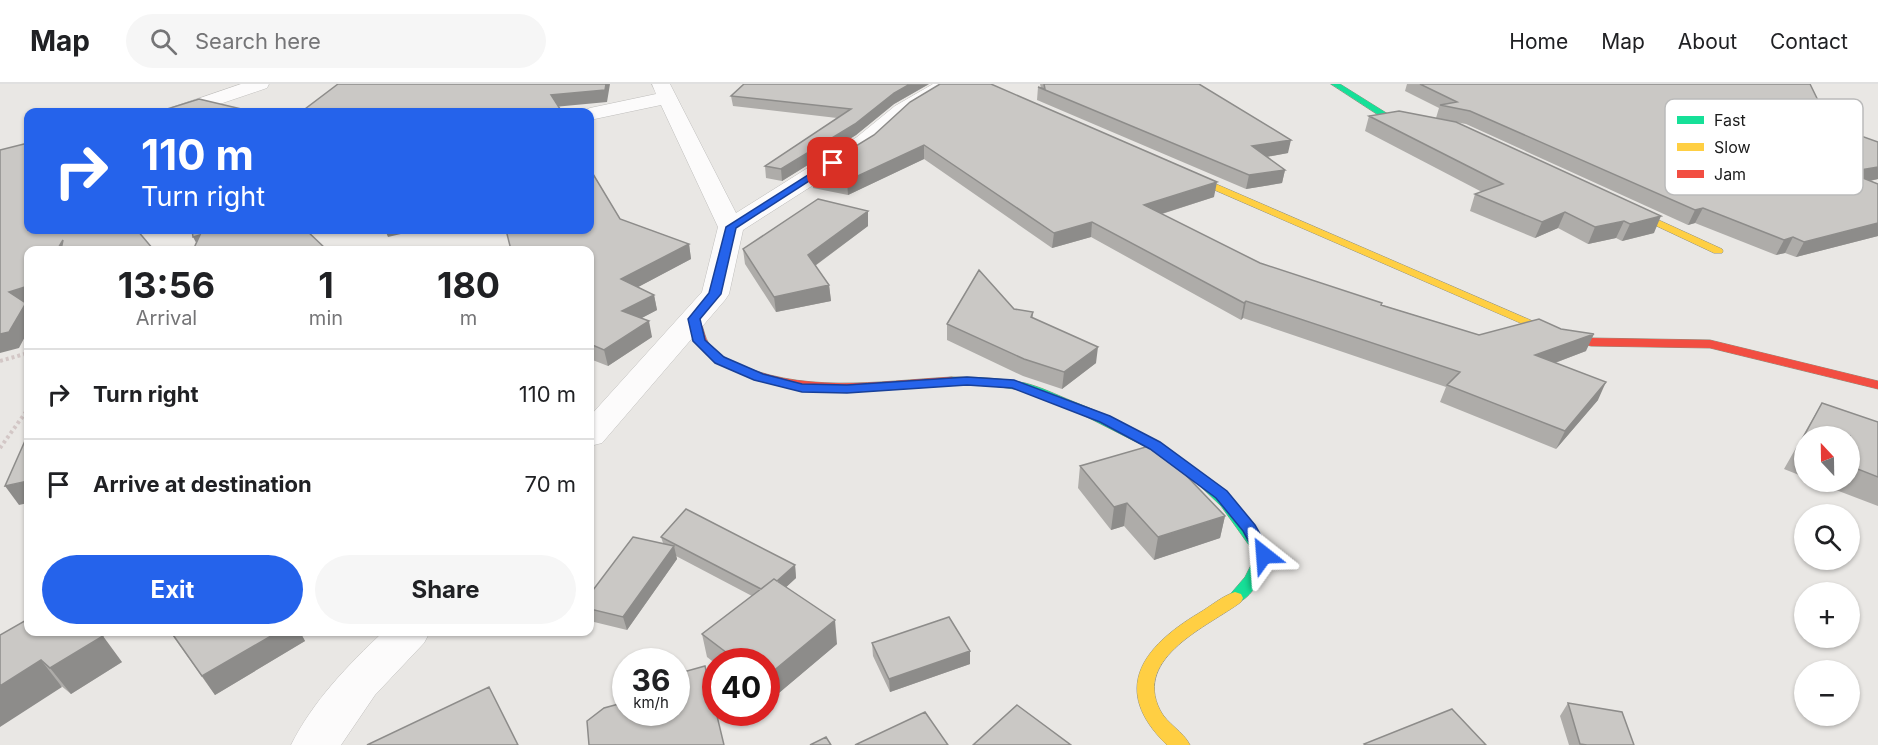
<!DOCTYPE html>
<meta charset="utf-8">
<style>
:root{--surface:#fff;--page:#f6f6f6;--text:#202124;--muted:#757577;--line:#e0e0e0;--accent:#2563eb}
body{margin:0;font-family:Inter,sans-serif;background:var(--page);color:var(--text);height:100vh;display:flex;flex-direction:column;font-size:22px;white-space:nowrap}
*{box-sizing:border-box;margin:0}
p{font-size:20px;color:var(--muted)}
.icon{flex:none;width:33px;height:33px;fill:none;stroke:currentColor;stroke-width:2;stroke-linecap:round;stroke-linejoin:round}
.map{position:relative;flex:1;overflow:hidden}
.panel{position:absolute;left:24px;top:162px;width:570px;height:390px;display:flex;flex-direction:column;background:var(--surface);border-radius:12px;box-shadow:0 2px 4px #0004}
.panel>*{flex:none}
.guide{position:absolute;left:24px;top:24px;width:570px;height:126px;border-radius:12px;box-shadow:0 2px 4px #0004;background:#2563eb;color:#fff;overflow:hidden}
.needle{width:39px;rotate:338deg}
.fabs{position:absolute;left:1794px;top:342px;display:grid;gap:12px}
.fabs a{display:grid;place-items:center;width:66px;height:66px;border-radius:50%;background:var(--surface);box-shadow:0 2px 4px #0004;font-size:30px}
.speed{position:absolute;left:612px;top:564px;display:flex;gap:12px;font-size:30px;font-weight:700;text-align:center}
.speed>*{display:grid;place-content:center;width:78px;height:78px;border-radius:50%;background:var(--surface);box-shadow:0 2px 4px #0004;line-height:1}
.speed small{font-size:15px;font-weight:400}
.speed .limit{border:9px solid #d22;background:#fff;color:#111}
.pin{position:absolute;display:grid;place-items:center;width:51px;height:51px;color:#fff;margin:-26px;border-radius:12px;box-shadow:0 3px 9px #0006}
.me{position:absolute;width:66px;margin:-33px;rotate:332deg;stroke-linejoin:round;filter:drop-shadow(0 0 4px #0008)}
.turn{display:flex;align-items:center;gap:21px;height:126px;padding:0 18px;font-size:27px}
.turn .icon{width:78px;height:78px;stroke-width:2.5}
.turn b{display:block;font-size:42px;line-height:51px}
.eta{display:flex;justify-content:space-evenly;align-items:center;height:102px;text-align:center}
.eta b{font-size:36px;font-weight:700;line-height:42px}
.action{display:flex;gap:12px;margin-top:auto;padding:12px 18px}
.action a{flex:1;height:69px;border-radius:36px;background:var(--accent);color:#fff;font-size:24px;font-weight:700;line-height:69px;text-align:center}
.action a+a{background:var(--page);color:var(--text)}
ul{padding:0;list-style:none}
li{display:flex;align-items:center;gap:18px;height:90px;padding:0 18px;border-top:2px solid var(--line)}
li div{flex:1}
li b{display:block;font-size:22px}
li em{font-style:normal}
header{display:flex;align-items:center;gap:36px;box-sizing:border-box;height:84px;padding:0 30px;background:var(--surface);border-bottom:2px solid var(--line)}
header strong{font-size:28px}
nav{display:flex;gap:33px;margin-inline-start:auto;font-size:21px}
.search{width:420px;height:54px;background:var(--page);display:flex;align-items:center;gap:15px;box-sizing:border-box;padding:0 21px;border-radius:33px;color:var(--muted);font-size:22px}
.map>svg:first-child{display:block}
</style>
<header>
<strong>Map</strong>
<div class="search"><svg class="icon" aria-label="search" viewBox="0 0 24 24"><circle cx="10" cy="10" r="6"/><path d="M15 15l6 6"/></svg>Search here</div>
<nav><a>Home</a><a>Map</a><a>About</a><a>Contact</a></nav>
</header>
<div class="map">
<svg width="1878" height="661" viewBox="0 0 1878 661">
<rect width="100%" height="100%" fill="#e9e7e4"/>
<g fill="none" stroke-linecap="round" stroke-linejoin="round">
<defs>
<path id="street" d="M 241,0 L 269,0 L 267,4 L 196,28 L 168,28 L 171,24 Z
M 652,0 L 670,0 L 736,129 L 857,53 L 895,22 L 933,0 L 956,0 L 909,30 L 873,63 L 743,146 L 729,210 L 725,216 L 602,359 L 590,362 L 590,332 L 702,208 L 718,143 L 661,21 L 590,36 L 590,28 L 581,28 L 590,24 L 656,10 Z
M 383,548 L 430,548 L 424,559 L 375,611 L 341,661 L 291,661 C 313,617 348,581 383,548 Z"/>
<path id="fast" d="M 1331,0 L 1340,0 L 1388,30 L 1430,39 L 1426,42 L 1383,34 Z
M 952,293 C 977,293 1001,294 1025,299 C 1041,303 1057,311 1072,317 C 1154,349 1227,394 1272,471 C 1265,486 1249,525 1229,518 L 1227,514 L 1245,493 L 1256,471 L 1221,422 L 1197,399 L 1144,362 L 1085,332 L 1021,306 L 986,301 L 947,300 L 946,297 L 947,294 Z"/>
<path id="slow" d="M 1173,84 L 1179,84 L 1558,248 L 1556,251 L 1548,251 L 1173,88 Z
M 1617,117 L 1722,165 L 1723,167 L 1722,169 L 1714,169 L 1614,122 L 1612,120 Z
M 1235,508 L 1241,510 L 1243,514 L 1241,518 C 1209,542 1133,573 1160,626 C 1167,640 1183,647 1190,661 L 1167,661 C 1110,606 1142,563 1199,529 C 1211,522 1222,512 1235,508 Z"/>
<path id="jam" d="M 694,231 C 703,234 703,250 708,258 C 713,266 721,271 729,276 C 800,311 877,297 952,293 L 958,297 L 952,301 C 882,305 815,315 747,292 C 715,280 696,271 688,235 Z
M 1552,244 L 1591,254 L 1710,256 L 1878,297 L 1878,305 L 1710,264 L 1591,262 L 1548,251 L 1546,248 L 1548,245 Z"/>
</defs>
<use href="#street" stroke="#bfbebc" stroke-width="1"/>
<use href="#fast" stroke="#90907f" stroke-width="1"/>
<use href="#slow" stroke="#90907f" stroke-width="1"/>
<use href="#jam" stroke="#90907f" stroke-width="1"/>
<path stroke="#d3c7c6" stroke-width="4" stroke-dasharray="3 3" stroke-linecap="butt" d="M 0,277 L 28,269
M 0,364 L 28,325"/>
<use href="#street" fill="#fcfbfb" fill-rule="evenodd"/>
<use href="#fast" fill="#16e098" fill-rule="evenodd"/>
<use href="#slow" fill="#ffcf43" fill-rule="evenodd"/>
<use href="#jam" fill="#f24e42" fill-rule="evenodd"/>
</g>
<path fill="#aeaca9" d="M 744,0 L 929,0 L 894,20 L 856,51 L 782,97 L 766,94 L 765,82 L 837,34 L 733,22 L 731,12 Z
M 1040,0 L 1199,0 L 1288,69 L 1267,73 L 1285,86 L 1282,99 L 1246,105 L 1037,16 L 1038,3 L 1041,4 Z
M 1407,0 L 1810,0 L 1830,41 L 1878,95 L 1870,97 L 1878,100 L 1878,152 L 1796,173 L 1785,169 L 1776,171 L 1695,139 L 1688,141 L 1466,40 L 1436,34 L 1439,24 L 1405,7 Z
M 1369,32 L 1654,149 L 1622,157 L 1616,154 L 1588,160 L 1558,144 L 1535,154 L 1470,127 L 1475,110 L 1482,108 L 1365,47 Z
M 874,51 L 1214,113 L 1162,130 L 1260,179 L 1382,221 L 1479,251 L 1586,267 L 1555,279 L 1598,316 L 1556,365 L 1440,318 L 1446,303 L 1243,234 L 1241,236 L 1091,153 L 1052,164 L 924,75 L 848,111 L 813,104 L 812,89 Z
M 590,75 L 592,88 L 620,135 L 689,160 L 691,175 L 638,203 L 654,211 L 657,226 L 641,234 L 652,253 L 608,282 L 590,275 Z
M 868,127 L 868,142 L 815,182 L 829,201 L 831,217 L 776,228 L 745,180 L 743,165 Z
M 1014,225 L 1033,228 L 1033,234 L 1096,279 L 1062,305 L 1023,292 L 947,256 L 947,240 Z
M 1822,319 L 1878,338 L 1878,422 L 1815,398 L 1850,398 L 1850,352 L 1804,352 L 1804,393 L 1784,385 L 1809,341 Z
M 1080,382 L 1225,432 L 1220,454 L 1154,476 L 1124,442 L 1111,446 L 1078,404 Z
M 661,453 L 795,481 L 796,494 L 786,503 L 837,560 L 767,619 L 766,578 L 716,578 L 716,580 L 707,573 L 702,550 L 752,512 L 676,472 L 677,475 L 627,546 L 590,537 L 590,510 L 663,459 Z
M 170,548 L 300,548 L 305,557 L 215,611 Z
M 0,551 L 122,578 L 71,610 Z
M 872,559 L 970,580 L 890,608 L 873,572 Z
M 1568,619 L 1634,661 L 1569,661 L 1560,632 Z"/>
<path fill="#8d8c8a" d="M 606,0 L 610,0 L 607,18 L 554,23 L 551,11 Z
M 910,0 L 929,0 L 894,20 L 856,51 L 782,97 L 781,85 L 894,9 Z
M 1291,56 L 1288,69 L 1249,76 L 1252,62 Z
M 924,61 L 924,75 L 848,111 L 847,97 Z
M 590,75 L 592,88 L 590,88 Z
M 1878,83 L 1878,95 L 1840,103 L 1848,88 Z
M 1285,86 L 1282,99 L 1246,105 L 1249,91 Z
M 1217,98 L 1214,113 L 1142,136 L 1144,121 Z
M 1703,124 L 1695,139 L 1688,141 L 1695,126 Z
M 868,127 L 868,142 L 809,186 L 808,171 Z
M 1565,128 L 1558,144 L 1535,154 L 1542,138 Z
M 1661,132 L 1654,149 L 1622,157 L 1630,140 Z
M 1624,137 L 1616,154 L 1588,160 L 1595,143 Z
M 1092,138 L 1091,153 L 1052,164 L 1054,149 Z
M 1878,139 L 1878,152 L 1796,173 L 1804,158 Z
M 385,146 L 418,146 L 388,153 Z
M 200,151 L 200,166 L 193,153 Z
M 1793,153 L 1785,169 L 1776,171 L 1784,156 Z
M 63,156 L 69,166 L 57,166 Z
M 689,160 L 691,175 L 625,210 L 621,195 Z
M 829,201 L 831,217 L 776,228 L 774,213 Z
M 28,202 L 28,247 L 19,264 L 0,269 L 0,250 L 9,208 Z
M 654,211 L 657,226 L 625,243 L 622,227 Z
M 1246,217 L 1243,234 L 1241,236 L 1244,219 Z
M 649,237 L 652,253 L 608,282 L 604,266 Z
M 1594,250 L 1586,267 L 1528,289 L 1535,271 Z
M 1098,263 L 1096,279 L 1062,305 L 1064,288 Z
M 1606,298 L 1598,316 L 1556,365 L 1565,347 Z
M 28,397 L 28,419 L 19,421 L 5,402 Z
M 1127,419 L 1124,442 L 1111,446 L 1114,423 Z
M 1225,432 L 1220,454 L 1154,476 L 1158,453 Z
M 674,462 L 677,475 L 627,546 L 623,533 Z
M 795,481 L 796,494 L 768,520 L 766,507 Z
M 835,536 L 837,560 L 767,619 L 766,593 Z
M 278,548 L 300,548 L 305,557 L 215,611 L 202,592 Z
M 103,552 L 122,578 L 71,610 L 50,584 Z
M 970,567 L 970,580 L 890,608 L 889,595 Z
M 41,576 L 62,603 L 0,643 L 0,602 Z"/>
<path fill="#cac8c5" stroke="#8d8c8a" stroke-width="1.5" d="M 338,0 L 606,0 L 605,6 L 551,11 L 562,28 L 301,28 Z
M 744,0 L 910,0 L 894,9 L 855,40 L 781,85 L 765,82 L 851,25 L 731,12 Z
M 940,0 L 991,0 L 1217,98 L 1144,121 L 1260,179 L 1382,219 L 1381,221 L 1479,251 L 1539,235 L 1561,245 L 1594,250 L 1535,271 L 1606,298 L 1565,347 L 1447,301 L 1460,288 L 1246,217 L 1244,219 L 1092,138 L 1054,149 L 924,61 L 847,97 L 812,89 L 874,51 L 910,18 Z
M 1044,0 L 1199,0 L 1291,56 L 1252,62 L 1285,86 L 1249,91 L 1038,3 L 1045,5 Z
M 1420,0 L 1810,0 L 1830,41 L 1878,58 L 1878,83 L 1848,88 L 1878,100 L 1878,139 L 1804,158 L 1793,153 L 1784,156 L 1703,124 L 1695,126 L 1470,27 L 1440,21 L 1457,18 Z
M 199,15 L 254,28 L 146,28 L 158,25 L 164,26 Z
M 1399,27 L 1456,38 L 1661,132 L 1630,140 L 1624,137 L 1595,143 L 1565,128 L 1542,138 L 1475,110 L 1503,100 L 1369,32 Z
M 28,59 L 28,146 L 137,146 L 153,165 L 147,166 L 61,166 L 63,156 L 57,166 L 28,166 L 28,202 L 9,208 L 26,219 L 9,248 L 0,250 L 0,66 Z
M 590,85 L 620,135 L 689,160 L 621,195 L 654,211 L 622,227 L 649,237 L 604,266 L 590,260 L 590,166 L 511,166 L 506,146 L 590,146 Z
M 818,115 L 868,127 L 808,171 L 829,201 L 774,213 L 743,165 Z
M 192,146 L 306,146 L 327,166 L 194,166 L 194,164 L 200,151 L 193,153 Z
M 979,186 L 1014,225 L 1033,228 L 1031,233 L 1098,263 L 1064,288 L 1024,275 L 947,240 Z
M 1822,319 L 1878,338 L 1878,393 L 1850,382 L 1850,352 L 1804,352 L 1804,365 L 1798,363 Z
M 28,350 L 28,397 L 5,402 Z
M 1156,360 L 1225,432 L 1158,453 L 1127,419 L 1114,423 L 1080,382 Z
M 686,425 L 795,481 L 777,497 L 774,495 L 761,505 L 661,453 Z
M 633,453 L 674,462 L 623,533 L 590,525 L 590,510 Z
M 774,495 L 835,536 L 766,593 L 766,578 L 739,578 L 702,550 Z
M 949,533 L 970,567 L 889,595 L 872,559 Z
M 28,535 L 28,548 L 98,548 L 103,552 L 50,584 L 41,576 L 0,602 L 0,551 Z
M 171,548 L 278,548 L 202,592 Z
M 705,582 L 724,661 L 589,661 L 587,637 L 604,624 L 626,618 L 626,628 L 676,628 L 676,590 Z
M 489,603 L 518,661 L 367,661 Z
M 1568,619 L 1622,628 L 1634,661 L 1587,661 L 1580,660 Z
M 1017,621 L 1071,661 L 973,661 Z
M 1452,625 L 1486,661 L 1365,661 L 1364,660 Z
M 925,628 L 948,661 L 855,661 Z
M 826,653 L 831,661 L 810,661 Z"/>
<path fill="#2563eb" stroke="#184099" stroke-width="1.5" d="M 830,77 L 837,79 L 736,144 L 721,210 L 700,235 L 705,256 L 724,273 L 763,290 L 802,300 L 847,301 L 967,293 L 1014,296 L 1110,332 L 1160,358 L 1227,407 L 1255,441 L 1272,471 L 1269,475 L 1258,475 L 1243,447 L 1216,414 L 1150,365 L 1100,338 L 1012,304 L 967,301 L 847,309 L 802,308 L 754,296 L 715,279 L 693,257 L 688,235 L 709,209 L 726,143 Z"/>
<rect x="1665" y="15" width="198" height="96" rx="9" fill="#fff" stroke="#bbb" stroke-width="1.5"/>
<rect x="1677" y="32" width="27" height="8" fill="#16e098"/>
<rect x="1677" y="59" width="27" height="8" fill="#ffcf43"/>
<rect x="1677" y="86" width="27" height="8" fill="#f24e42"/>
<g font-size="16" fill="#1b1b1b">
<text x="1714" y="42">Fast</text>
<text x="1714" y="69">Slow</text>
<text x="1714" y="96">Jam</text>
</g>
</svg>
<div class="fabs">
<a><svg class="needle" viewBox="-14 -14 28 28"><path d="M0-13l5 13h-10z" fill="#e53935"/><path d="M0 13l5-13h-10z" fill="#757577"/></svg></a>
<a><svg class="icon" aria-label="search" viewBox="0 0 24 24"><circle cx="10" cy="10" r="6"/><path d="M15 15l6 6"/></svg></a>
<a>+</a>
<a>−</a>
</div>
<div class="speed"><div>36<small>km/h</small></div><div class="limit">40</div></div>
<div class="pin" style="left:833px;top:79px;background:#d93025"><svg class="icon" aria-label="arrive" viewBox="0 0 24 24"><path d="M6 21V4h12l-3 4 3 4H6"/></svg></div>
<svg class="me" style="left:1264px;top:471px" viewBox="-20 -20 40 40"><path d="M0-17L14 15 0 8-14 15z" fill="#2563eb" stroke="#fff" stroke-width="4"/></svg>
<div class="guide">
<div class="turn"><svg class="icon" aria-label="right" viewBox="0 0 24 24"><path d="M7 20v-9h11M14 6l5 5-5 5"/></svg><div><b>110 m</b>Turn right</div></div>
</div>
<section class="panel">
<div class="eta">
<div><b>13:56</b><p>Arrival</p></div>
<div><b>1</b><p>min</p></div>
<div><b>180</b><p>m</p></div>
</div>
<ul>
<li><svg class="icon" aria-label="right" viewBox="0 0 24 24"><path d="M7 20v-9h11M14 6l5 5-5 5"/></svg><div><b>Turn right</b></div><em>110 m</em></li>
<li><svg class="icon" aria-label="arrive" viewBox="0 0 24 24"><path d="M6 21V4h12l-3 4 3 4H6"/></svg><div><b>Arrive at destination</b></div><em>70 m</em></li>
</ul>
<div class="action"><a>Exit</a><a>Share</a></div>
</section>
</div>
